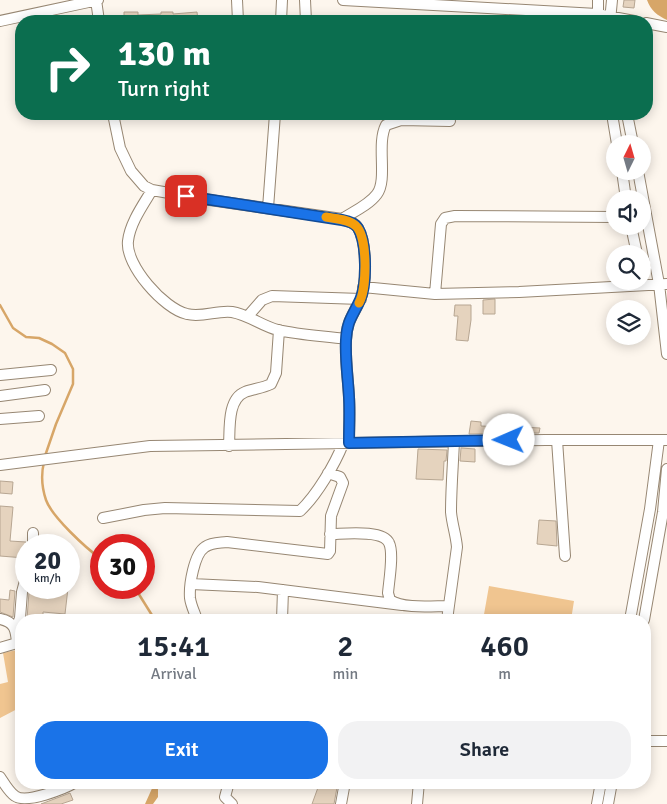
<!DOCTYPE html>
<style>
:root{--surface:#fff;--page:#f2f2f3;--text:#1f2937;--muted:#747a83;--accent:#1a73e8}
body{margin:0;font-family:Signika,sans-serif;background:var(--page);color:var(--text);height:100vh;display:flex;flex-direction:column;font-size:19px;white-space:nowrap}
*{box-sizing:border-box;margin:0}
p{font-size:16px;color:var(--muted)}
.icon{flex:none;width:28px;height:28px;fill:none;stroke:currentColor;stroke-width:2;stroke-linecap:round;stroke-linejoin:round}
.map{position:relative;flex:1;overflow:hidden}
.side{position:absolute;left:15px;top:614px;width:636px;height:175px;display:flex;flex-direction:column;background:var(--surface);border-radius:20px;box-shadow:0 2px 12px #0003}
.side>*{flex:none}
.hud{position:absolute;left:15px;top:15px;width:638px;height:105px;border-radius:20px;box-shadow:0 2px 12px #0003;background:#0b6e4f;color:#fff;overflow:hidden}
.needle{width:32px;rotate:5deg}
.tools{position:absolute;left:606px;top:135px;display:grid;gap:10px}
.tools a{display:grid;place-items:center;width:45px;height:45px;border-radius:50%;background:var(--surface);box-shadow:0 2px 12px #0003;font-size:25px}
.speed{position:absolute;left:15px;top:534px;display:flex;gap:10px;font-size:25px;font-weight:700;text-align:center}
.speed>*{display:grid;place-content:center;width:65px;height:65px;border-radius:50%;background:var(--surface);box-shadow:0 2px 12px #0003;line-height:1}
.speed small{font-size:12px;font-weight:400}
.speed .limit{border:8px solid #d22;background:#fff;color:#111}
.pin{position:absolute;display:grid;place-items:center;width:42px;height:42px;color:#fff;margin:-21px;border-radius:10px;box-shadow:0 2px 8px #0006}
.me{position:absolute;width:55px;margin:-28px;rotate:269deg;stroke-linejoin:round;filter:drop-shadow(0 0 4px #0008)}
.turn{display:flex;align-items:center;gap:18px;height:105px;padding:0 20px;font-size:22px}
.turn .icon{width:65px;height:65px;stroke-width:2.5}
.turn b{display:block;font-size:35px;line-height:42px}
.eta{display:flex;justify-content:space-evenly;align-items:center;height:85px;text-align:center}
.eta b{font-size:30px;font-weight:600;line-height:35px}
.cta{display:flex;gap:10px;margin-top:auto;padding:10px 20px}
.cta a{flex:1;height:58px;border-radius:20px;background:var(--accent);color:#fff;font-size:20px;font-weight:600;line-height:58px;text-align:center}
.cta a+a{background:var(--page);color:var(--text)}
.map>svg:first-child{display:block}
</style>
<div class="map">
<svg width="667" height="804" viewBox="0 0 667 804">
<rect width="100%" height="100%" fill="#fdf6ed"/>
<path fill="#f0c590" d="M 489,586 L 574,601 L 571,620 L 483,620 Z
M 21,649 L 21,707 L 0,718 L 0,684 L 8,682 L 3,653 Z"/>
<path fill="#d7a668" d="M 647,0 L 667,0 L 667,20 C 657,15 651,11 647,0 Z
M 154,784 L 158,784 L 158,797 L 153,804 L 145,804 Z"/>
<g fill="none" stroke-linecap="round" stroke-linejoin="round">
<path stroke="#d7a668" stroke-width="2.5" d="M 0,305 L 13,328 L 26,337 L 39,338 L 52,344 L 65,353 L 73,369 L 73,384 L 56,424 L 45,456
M 44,462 C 41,474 42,488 46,500 C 52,517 86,548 101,559
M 135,588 L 155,620"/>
</g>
<path fill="#e5d3be" stroke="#b7a692" d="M 624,0 L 635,0 L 634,8 L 623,7 Z
M 124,12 L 138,12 L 138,15 L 161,14 L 161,12 L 173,12 L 173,14 L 197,12 L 198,21 L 124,21 Z
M 495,299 L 495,314 L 483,314 L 483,300 Z
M 455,305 L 471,305 L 471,320 L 468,341 L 456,340 L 458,316 L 454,316 Z
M 471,421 L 481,422 L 481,426 L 503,427 L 503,422 L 520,423 L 520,427 L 540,428 L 539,433 L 469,434 Z
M 461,448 L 475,449 L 475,462 L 460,461 Z
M 418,449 L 447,450 L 446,461 L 444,461 L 443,480 L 416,479 Z
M 0,481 L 13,482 L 12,494 L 0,493 Z
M 0,506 L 13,507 L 10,541 L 26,542 L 25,558 L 0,556 Z
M 539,520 L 556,521 L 557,546 L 537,544 Z
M 48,588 L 68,588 L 65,614 L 43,612 L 43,620 L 27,619 L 29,592 L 47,594 Z
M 10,590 L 15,591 L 13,617 L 0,612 L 0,599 L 9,600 Z
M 320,782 L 338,782 L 334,804 L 312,804 Z
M 70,793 L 73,800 L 61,804 L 41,804 Z"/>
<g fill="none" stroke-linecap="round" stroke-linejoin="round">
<defs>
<path id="minor" d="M 96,0 L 99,21
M 237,0 L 238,21
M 305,0 L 306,21
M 343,0 L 597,14 L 634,21
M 598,20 L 598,0
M 0,21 L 98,0
M 281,21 L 282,0
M 610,21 L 612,0
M 646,23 L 667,27
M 113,114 L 120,148 L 131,171 L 144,186 L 152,190 L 203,199 L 342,219 C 348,221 355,223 358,228 C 367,243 367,285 360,300 C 353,316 347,320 346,340 C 345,359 348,378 349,397 C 350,412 349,428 349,443
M 612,114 L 617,144
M 627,114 L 633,144
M 622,171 L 626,199
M 638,171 L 659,284 L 667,354
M 152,190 C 143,205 130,223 128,241 C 125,265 164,309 187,314 C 202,318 217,310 232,312 C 249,315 262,326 278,330 C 300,335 324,336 346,339
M 268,208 L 275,114
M 342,219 C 353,212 369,205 377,194 C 388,179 376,144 386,125 L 401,120 L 450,121
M 631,226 L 637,254
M 363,287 L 435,294 L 519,292 L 667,284
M 435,294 L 441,224 L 445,218 L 455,216 L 615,217
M 248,316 L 262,300 L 272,296 L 361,299
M 0,375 L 51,370
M 0,396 L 45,390
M 0,419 L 39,416
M 557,440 L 565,556
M 229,446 C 230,430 227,399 245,392 C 253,389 263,388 271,384 L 276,373 L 279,330
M 0,465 L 150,446 L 546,440 L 667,440
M 103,518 L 144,510 L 165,508 L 300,511 C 317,495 335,464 343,444
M 33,533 L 33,545
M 330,534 C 343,534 383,529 389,543 C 394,553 389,581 388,593 L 390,600 C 403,609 432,606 448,606
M 191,584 L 258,587 L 402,605
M 0,619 C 15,622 16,630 17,643 L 21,643
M 197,620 C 195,613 191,606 190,598 C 189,585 194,554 205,547 C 212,542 219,543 227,542 L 328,554 L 330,551 L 331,516 L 343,483 L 340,477 L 328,473
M 282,620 L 283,590
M 447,620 L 457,547 C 456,535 452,524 451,512 C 451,489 453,465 454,441
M 630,620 L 650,509 L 659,440
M 644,620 L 663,512 L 667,469
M 16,629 L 20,618 L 22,592 L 26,577
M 0,648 L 17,643
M 645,741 L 667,741
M 0,777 C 4,783 9,792 15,796 C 26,804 64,789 76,782
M 229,782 L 225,797 L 232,804
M 341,804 L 345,782
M 417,804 L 419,782
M 597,804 L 601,782
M 608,804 L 612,782"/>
</defs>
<use href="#minor" stroke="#978773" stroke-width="12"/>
<use href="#minor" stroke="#fff" stroke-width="10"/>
</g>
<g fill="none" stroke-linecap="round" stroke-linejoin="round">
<defs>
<path id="route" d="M 186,196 L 342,220 C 348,221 355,223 358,228 C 367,243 367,285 360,300 C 353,316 347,320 346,340 C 345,359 348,378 349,397 C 350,412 349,428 349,443 L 509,440"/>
</defs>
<use href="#route" stroke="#114b97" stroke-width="12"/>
<use href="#route" stroke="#1a73e8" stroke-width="9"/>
<path stroke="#f59e0b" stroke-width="9" d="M 326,217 C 336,219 349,219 356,226 C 368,237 367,289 359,303"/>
</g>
</svg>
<div class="tools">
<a><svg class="needle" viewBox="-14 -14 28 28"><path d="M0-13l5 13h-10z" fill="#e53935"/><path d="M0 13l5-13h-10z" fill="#747a83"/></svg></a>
<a><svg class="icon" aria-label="sound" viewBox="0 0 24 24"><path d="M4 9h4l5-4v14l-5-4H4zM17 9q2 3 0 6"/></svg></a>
<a><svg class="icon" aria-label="search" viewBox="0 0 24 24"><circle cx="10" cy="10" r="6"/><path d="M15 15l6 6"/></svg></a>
<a><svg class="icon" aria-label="layers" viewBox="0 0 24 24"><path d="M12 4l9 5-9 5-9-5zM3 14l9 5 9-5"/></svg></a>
</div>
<div class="speed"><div>20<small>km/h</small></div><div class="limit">30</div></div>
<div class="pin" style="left:186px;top:196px;background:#d93025"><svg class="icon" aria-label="arrive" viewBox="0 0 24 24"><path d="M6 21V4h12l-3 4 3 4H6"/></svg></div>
<svg class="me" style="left:509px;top:440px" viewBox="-20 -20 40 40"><circle r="19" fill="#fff"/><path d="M0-13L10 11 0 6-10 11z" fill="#1a73e8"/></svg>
<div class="hud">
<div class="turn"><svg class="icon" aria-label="right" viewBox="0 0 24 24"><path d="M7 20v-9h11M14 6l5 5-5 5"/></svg><div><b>130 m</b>Turn right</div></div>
</div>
<section class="side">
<div class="eta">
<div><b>15:41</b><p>Arrival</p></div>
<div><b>2</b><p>min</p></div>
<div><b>460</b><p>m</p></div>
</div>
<div class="cta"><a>Exit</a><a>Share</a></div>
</section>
</div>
